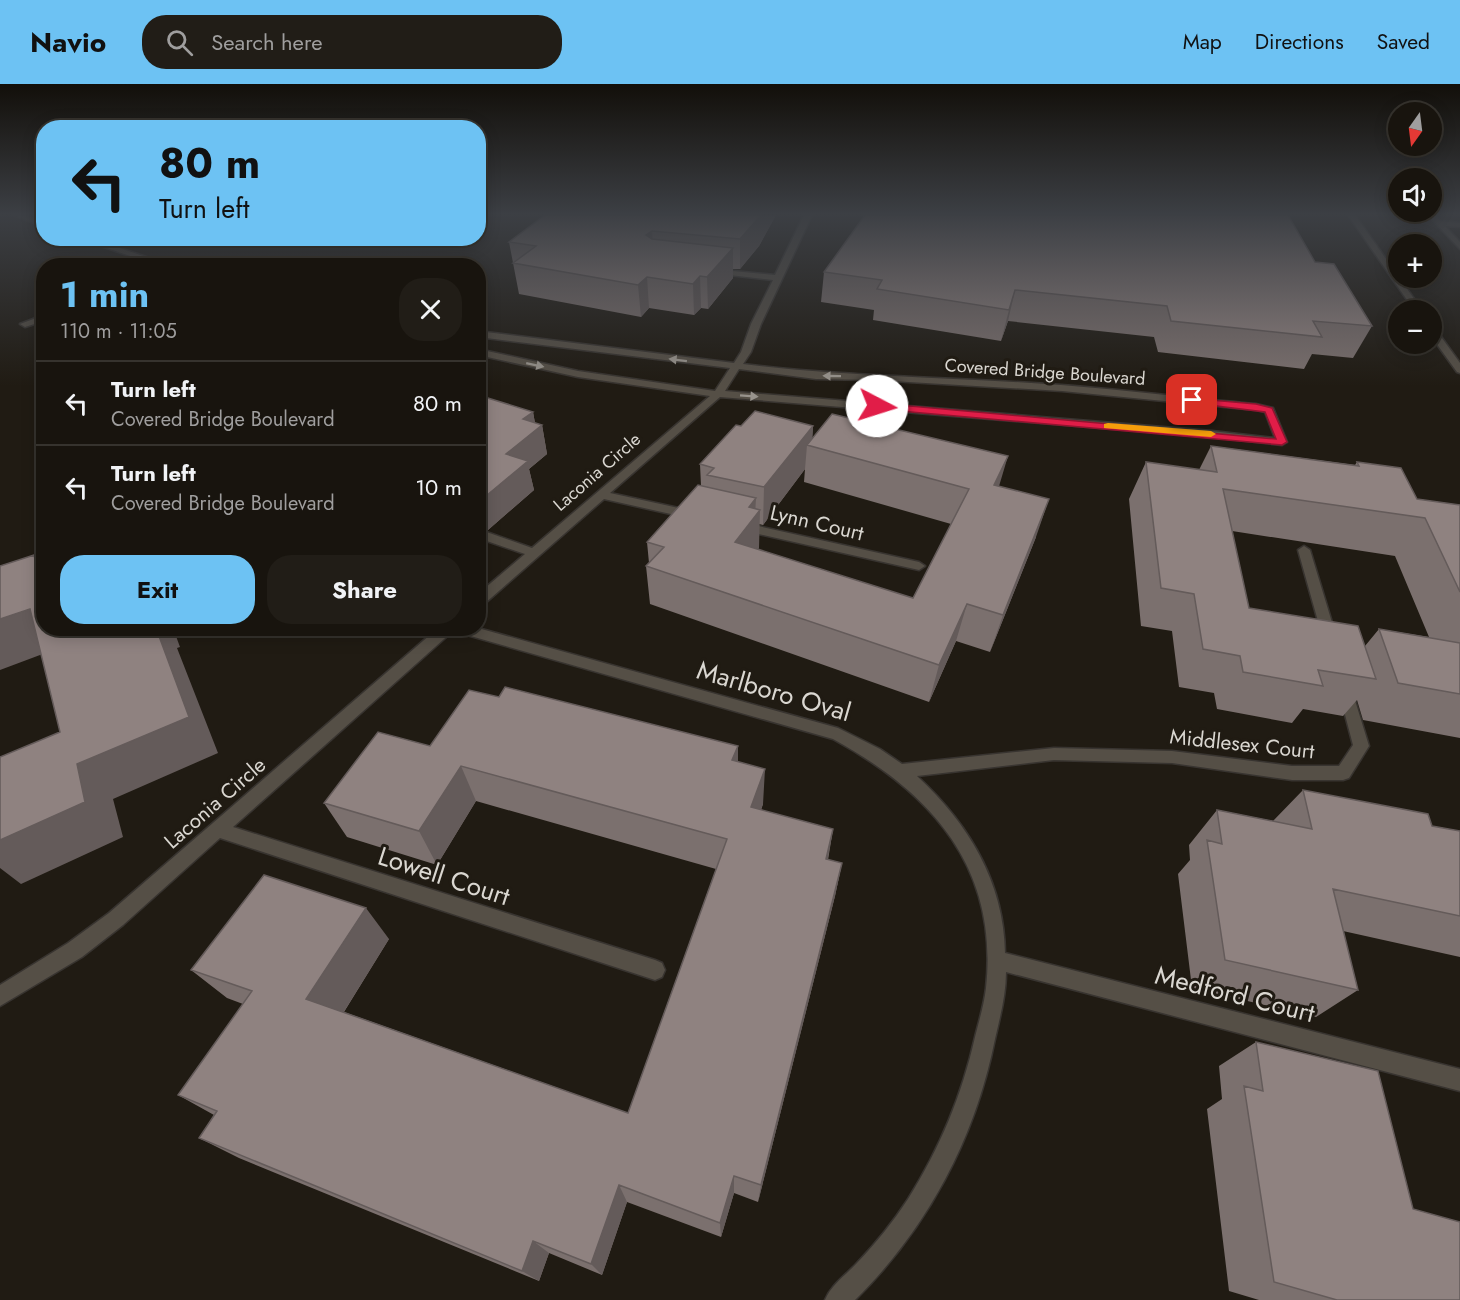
<!DOCTYPE html>
<meta charset="utf-8">
<style>
:root{--surface:#18140e;--page:#211d17;--text:#f1f3f6;--muted:#9f9e9e;--line:#36332e;--accent:#6dc2f3}
body{margin:0;font-family:Jost,sans-serif;background:var(--page);color:var(--text);height:100vh;display:flex;flex-direction:column;font-size:22px;white-space:nowrap}
*{box-sizing:border-box;margin:0}
p{font-size:20px;color:var(--muted)}
.icon{flex:none;width:33px;height:33px;fill:none;stroke:currentColor;stroke-width:2;stroke-linecap:round;stroke-linejoin:round}
.map{position:relative;flex:1;overflow:hidden}
.panel{position:absolute;left:36px;top:174px;width:450px;height:378px;display:flex;flex-direction:column;background:var(--surface);border-radius:24px;box-shadow:0 3px 15px #0003,0 0 0 2px var(--line)}
.panel>*{flex:none}
.top-card{position:absolute;left:36px;top:36px;width:450px;height:126px;border-radius:24px;box-shadow:0 3px 15px #0003,0 0 0 2px var(--line);background:#6dc2f3;color:#111;overflow:hidden}
.needle{width:39px;rotate:194deg}
.controls{position:absolute;left:1388px;top:18px;display:grid;gap:12px}
.controls a{display:grid;place-items:center;width:54px;height:54px;border-radius:50%;background:var(--surface);box-shadow:0 3px 15px #0003,0 0 0 2px var(--line);font-size:30px}
.pin{position:absolute;display:grid;place-items:center;width:51px;height:51px;color:#fff;margin:-26px;border-radius:12px;box-shadow:0 3px 9px #0006}
.me{position:absolute;width:66px;margin:-33px;rotate:95deg;stroke-linejoin:round;filter:drop-shadow(0 0 4px #0008)}
.turn{display:flex;align-items:center;gap:21px;height:126px;padding:0 24px;font-size:27px}
.turn .icon{width:78px;height:78px;stroke-width:2.5}
.turn b{display:block;font-size:42px;line-height:51px}
.round{display:grid;place-items:center;flex:none;width:63px;height:63px;border-radius:24px;background:var(--page)}
.overview{display:flex;align-items:center;justify-content:space-between;height:102px;padding:0 24px}
h1{font-size:36px;font-weight:700;line-height:45px;color:var(--accent)}
.primary-button{display:flex;gap:12px;margin-top:auto;padding:12px 24px}
.primary-button a{flex:1;height:69px;border-radius:24px;background:var(--accent);color:#111;font-size:24px;font-weight:700;line-height:69px;text-align:center}
.primary-button a+a{background:var(--page);color:var(--text)}
ul{padding:0;list-style:none}
li{display:flex;align-items:center;gap:18px;height:84px;padding:0 24px;border-top:2px solid var(--line)}
li div{flex:1}
li b{display:block;font-size:22px}
li em{font-style:normal}
header{display:flex;align-items:center;gap:36px;box-sizing:border-box;height:84px;padding:0 30px;background:var(--accent);color:#111}
header strong{font-size:28px}
nav{display:flex;gap:33px;margin-inline-start:auto;font-size:21px}
.search{width:420px;height:54px;background:var(--page);display:flex;align-items:center;gap:15px;box-sizing:border-box;padding:0 21px;border-radius:24px;color:var(--muted);font-size:22px}
.map>svg:first-child{display:block}
</style>
<header>
<strong>Navio</strong>
<div class="search"><svg class="icon" aria-label="search" viewBox="0 0 24 24"><circle cx="10" cy="10" r="6"/><path d="M15 15l6 6"/></svg>Search here</div>
<nav><a>Map</a><a>Directions</a><a>Saved</a></nav>
</header>
<div class="map">
<svg width="1460" height="1216" viewBox="0 0 1460 1216">
<rect width="100%" height="100%" fill="#201b13"/>
<g fill="none" stroke-linecap="round" stroke-linejoin="round">
<defs>
<path id="street" d="M 14,131 L 25,131 L 44,138 L 44,143 Z
M 804,131 L 812,131 L 761,240 L 751,268 L 743,280 C 848,293 955,293 1061,301 C 1126,306 1191,314 1256,320 L 1273,324 L 1287,358 L 1282,361 L 1212,353 L 720,313 L 610,409 L 697,428 L 697,434 L 693,435 L 604,415 L 483,521 L 478,522 L 478,510 L 525,470 L 478,454 L 478,445 L 532,464 L 710,312 L 578,293 L 478,271 L 478,265 L 578,287 L 715,307 L 730,284 L 478,253 L 478,247 L 734,279 L 741,268 L 751,240 L 773,196 L 712,189 L 708,187 L 712,185 L 775,191 ZM 739,285 L 816,295 L 875,296 L 1062,307 L 1256,326 L 1265,328 L 1275,354 L 1212,347 L 725,307 Z
M 1348,131 L 1355,131 L 1422,226 L 1414,226 Z
M 1428,131 L 1435,131 L 1440,137 L 1460,139 L 1460,143 L 1445,142 L 1460,158 L 1460,165 Z
M 78,154 L 90,154 L 173,182 L 159,182 Z
M 44,231 L 44,237 L 25,243 L 20,240 Z
M 1431,242 L 1434,243 L 1460,279 L 1460,289 L 1457,288 L 1431,252 Z
M 740,438 L 919,478 L 925,482 L 919,486 L 736,445 L 734,442 Z
M 1304,462 L 1310,466 L 1337,555 L 1330,560 L 1323,555 L 1298,466 Z
M 438,544 L 478,544 L 838,644 L 880,665 L 902,680 L 1054,664 L 1172,667 L 1292,682 L 1339,682 L 1353,661 L 1338,604 L 1340,600 L 1350,600 L 1369,662 L 1349,694 L 1343,696 L 1292,696 L 1172,679 L 1054,676 L 917,692 C 968,739 1004,798 1005,869 L 1460,985 L 1460,1007 L 1006,888 C 1006,911 1000,933 995,955 C 975,1055 927,1145 855,1216 L 825,1216 C 831,1201 846,1191 857,1179 C 876,1159 893,1138 908,1115 C 940,1064 962,1011 975,953 C 979,937 984,921 986,904 C 999,784 932,709 833,655 L 453,547 L 233,743 L 655,876 L 662,879 L 665,886 L 662,893 L 655,896 L 220,754 L 123,841 L 82,873 L 0,922 L 0,901 L 68,859 L 109,829 Z"/>
</defs>
<use href="#street" stroke="#383430" stroke-width="3"/>
<use href="#street" fill="#554f46" fill-rule="evenodd"/>
</g>
<path fill="#7b706e" fill-rule="evenodd" d="M 776,131 L 759,162 L 740,185 L 733,185 L 733,194 L 708,225 L 701,224 L 694,231 L 649,224 L 641,233 L 519,210 L 509,158 Z
M 1315,178 L 1372,242 L 1353,274 L 1312,270 L 1304,285 L 1158,268 L 1154,253 L 1008,237 L 1001,257 L 873,236 L 874,226 L 821,218 L 824,188 Z
M 478,311 L 533,328 L 535,339 L 542,341 L 547,370 L 529,385 L 534,406 L 488,446 L 478,444 Z
M 741,342 L 813,342 L 812,355 L 999,402 L 1036,453 L 990,568 L 956,557 L 929,618 L 650,520 L 646,482 L 649,479 L 647,458 L 701,402 L 700,380 ZM 805,385 L 804,398 L 951,440 L 913,514 L 757,465 L 759,464 L 759,440 L 763,441 Z
M 1211,362 L 1355,381 L 1357,378 L 1417,415 L 1460,421 L 1460,654 L 1363,636 L 1357,616 L 1343,632 L 1303,625 L 1292,639 L 1217,625 L 1214,609 L 1179,603 L 1172,547 L 1141,542 L 1129,415 L 1146,378 L 1199,386 ZM 1232,447 L 1395,472 L 1429,553 L 1379,545 L 1365,562 L 1249,524 Z
M 430,662 L 738,678 L 763,720 L 761,726 L 833,745 L 828,776 L 842,779 L 835,812 L 758,1118 L 734,1109 L 721,1153 L 627,1118 L 602,1191 L 549,1169 L 539,1197 L 239,1074 L 199,1054 L 214,1031 L 178,1011 L 243,920 L 227,914 L 191,886 L 389,855 L 344,928 L 628,1029 L 716,785 L 476,717 L 437,781 L 347,753 L 324,719 Z
M 1303,706 L 1432,742 L 1460,747 L 1460,873 L 1343,847 L 1358,906 L 1316,933 L 1192,904 L 1178,790 L 1190,776 L 1189,761 L 1217,726 L 1273,737 Z
M 1256,958 L 1413,1125 L 1460,1216 L 1259,1216 L 1229,1207 L 1207,1025 L 1222,1015 L 1219,982 Z"/>
<path fill="#645b5a" d="M 761,131 L 776,131 L 759,162 L 740,185 L 740,155 Z
M 652,147 L 654,177 L 646,151 Z
M 733,164 L 733,194 L 708,225 L 707,193 Z
M 700,192 L 701,224 L 694,231 L 693,200 Z
M 647,193 L 649,224 L 641,233 L 638,201 Z
M 1015,206 L 1008,237 L 1001,257 L 1009,226 Z
M 533,328 L 536,345 L 542,341 L 547,370 L 529,385 L 534,406 L 488,446 L 480,417 L 506,370 L 523,335 Z
M 813,342 L 812,362 L 807,361 L 805,385 L 763,441 L 764,403 Z
M 1008,372 L 997,409 L 994,401 Z
M 756,414 L 755,432 L 760,426 L 759,464 L 735,496 L 735,458 L 749,423 Z
M 1049,415 L 1036,453 L 990,568 L 1003,531 Z
M 34,471 L 44,483 L 44,500 L 40,496 Z
M 967,520 L 956,557 L 929,618 L 939,581 Z
M 30,525 L 64,562 L 0,586 L 0,535 Z
M 156,544 L 173,544 L 180,563 L 177,564 L 218,669 L 113,715 L 123,753 L 21,800 L 0,784 L 0,756 L 77,680 Z
M 738,662 L 738,697 L 732,676 Z
M 461,682 L 476,717 L 437,781 L 419,747 Z
M 765,685 L 763,720 L 749,758 L 751,723 Z
M 833,745 L 827,779 L 826,775 Z
M 842,779 L 835,812 L 758,1118 L 761,1101 Z
M 366,824 L 389,855 L 335,942 L 306,915 Z
M 734,1092 L 734,1109 L 721,1153 L 720,1139 Z
M 619,1101 L 627,1118 L 602,1191 L 591,1180 Z
M 533,1157 L 549,1169 L 539,1197 L 522,1187 Z"/>
<path fill="#8f8280" stroke="#645b5a" stroke-width="1.5" d="M 545,131 L 761,131 L 740,155 L 652,147 L 646,151 L 652,155 L 733,164 L 707,193 L 700,192 L 693,200 L 647,193 L 638,201 L 513,179 L 536,162 L 509,158 Z
M 865,131 L 1288,131 L 1315,178 L 1334,180 L 1372,242 L 1313,237 L 1322,253 L 1171,237 L 1167,222 L 1015,206 L 1009,226 L 877,205 L 882,196 L 824,188 Z
M 478,311 L 533,328 L 523,335 L 542,341 L 506,370 L 528,377 L 480,417 L 478,416 Z
M 755,327 L 813,342 L 764,403 L 707,391 L 714,384 L 700,380 L 736,341 L 741,342 Z
M 832,330 L 1008,372 L 994,401 L 1049,415 L 1003,531 L 967,520 L 939,581 L 646,482 L 664,463 L 647,458 L 698,401 L 756,414 L 749,423 L 760,426 L 735,458 L 913,514 L 969,405 L 807,361 Z
M 1211,362 L 1359,382 L 1357,378 L 1401,384 L 1417,415 L 1460,421 L 1460,508 L 1425,434 L 1223,405 L 1249,524 L 1358,542 L 1376,595 L 1318,586 L 1323,602 L 1243,588 L 1240,572 L 1203,565 L 1194,510 L 1161,504 L 1146,378 L 1217,388 Z
M 34,471 L 40,496 L 44,495 L 44,544 L 156,544 L 189,633 L 77,680 L 85,718 L 0,756 L 0,673 L 60,648 L 30,525 L 0,535 L 0,482 Z
M 1379,545 L 1460,559 L 1460,610 L 1398,599 Z
M 505,603 L 738,662 L 732,676 L 765,685 L 751,723 L 833,745 L 826,775 L 842,779 L 761,1101 L 734,1092 L 720,1139 L 619,1101 L 591,1180 L 533,1157 L 522,1187 L 199,1054 L 217,1027 L 178,1011 L 252,907 L 191,886 L 264,791 L 366,824 L 306,915 L 628,1029 L 727,755 L 461,682 L 419,747 L 324,719 L 378,648 L 430,662 L 469,606 L 499,613 Z
M 1303,706 L 1428,730 L 1432,742 L 1460,747 L 1460,832 L 1333,805 L 1358,906 L 1225,876 L 1207,756 L 1222,760 L 1217,726 L 1312,745 Z
M 1256,958 L 1378,987 L 1413,1125 L 1460,1138 L 1460,1216 L 1337,1216 L 1274,1198 L 1244,1002 L 1263,1007 Z"/>
<defs><path id="oneway-solid" d="M-6-.8H1V-3.2L6.5 0L1 3.2V.8H-6Z" transform="scale(1.5)"/></defs>
<g fill="#98938c">
<use href="#oneway-solid" transform="translate(678 276) rotate(-173)"/>
<use href="#oneway-solid" transform="translate(535 281) rotate(12)"/>
<use href="#oneway-solid" transform="translate(832 292) rotate(-179)"/>
<use href="#oneway-solid" transform="translate(749 312) rotate(4)"/>
</g>
<linearGradient id="sky" x2="0" y2="1"><stop stop-color="#120f0a"/><stop offset="0.43" stop-color="#3c3f44"/><stop offset="1" stop-color="#3c3f44" stop-opacity="0"/></linearGradient>
<rect width="1460" height="302" fill="url(#sky)"/>
<path fill="#e11d48" stroke="#92132f" stroke-width="1.5" d="M 1188,314 L 1256,320 L 1272,324 L 1287,358 L 1282,361 L 877,325 L 873,322 L 877,319 L 1276,355 L 1265,328 L 1192,319 L 1187,316 Z"/>
<path fill="#f59e0b" d="M 1108,339 L 1211,347 L 1216,350 L 1211,353 L 1104,344 L 1104,340 Z"/>
<g text-anchor="middle" stroke-width="6" stroke-linejoin="round" paint-order="stroke">
<g font-size="18" fill="#dad7d1" stroke="#201b13">
<text transform="translate(1045 288) rotate(4)" y="6">Covered Bridge Boulevard</text>
<text transform="translate(597 388) rotate(-41)" y="6">Laconia Circle</text>
</g>
<g font-size="21" fill="#dad7d1" stroke="#201b13">
<text transform="translate(817 439) rotate(13)" y="7">Lynn Court</text>
<text transform="translate(1242 660) rotate(6)" y="7">Middlesex Court</text>
<text transform="translate(215 719) rotate(-41)" y="7">Laconia Circle</text>
</g>
<g font-size="26" fill="#dad7d1" stroke="#201b13">
<text transform="translate(774 607) rotate(16)" y="9">Marlboro Oval</text>
<text transform="translate(444 792) rotate(18)" y="9">Lowell Court</text>
<text transform="translate(1235 910) rotate(14)" y="9">Medford Court</text>
</g>
</g>
</svg>
<div class="controls">
<a><svg class="needle" viewBox="-14 -14 28 28"><path d="M0-13l5 13h-10z" fill="#e53935"/><path d="M0 13l5-13h-10z" fill="#9f9e9e"/></svg></a>
<a><svg class="icon" aria-label="sound" viewBox="0 0 24 24"><path d="M4 9h4l5-4v14l-5-4H4zM17 9q2 3 0 6"/></svg></a>
<a>+</a>
<a>−</a>
</div>
<div class="pin" style="left:1192px;top:316px;background:#d93025"><svg class="icon" aria-label="arrive" viewBox="0 0 24 24"><path d="M6 21V4h12l-3 4 3 4H6"/></svg></div>
<svg class="me" style="left:877px;top:322px" viewBox="-20 -20 40 40"><circle r="19" fill="#fff"/><path d="M0-13L10 11 0 6-10 11z" fill="#e11d48"/></svg>
<div class="top-card">
<div class="turn"><svg class="icon" aria-label="left" viewBox="0 0 24 24"><path d="M17 20v-9H6M10 6l-5 5 5 5"/></svg><div><b>80 m</b>Turn left</div></div>
</div>
<section class="panel">
<div class="overview"><div><h1>1 min</h1><p>110 m · 11:05</p></div><a class="round"><svg class="icon" aria-label="close" viewBox="0 0 24 24"><path d="M6 6l12 12M18 6L6 18"/></svg></a></div>
<ul>
<li><svg class="icon" aria-label="left" viewBox="0 0 24 24"><path d="M17 20v-9H6M10 6l-5 5 5 5"/></svg><div><b>Turn left</b><p>Covered Bridge Boulevard</p></div><em>80 m</em></li>
<li><svg class="icon" aria-label="left" viewBox="0 0 24 24"><path d="M17 20v-9H6M10 6l-5 5 5 5"/></svg><div><b>Turn left</b><p>Covered Bridge Boulevard</p></div><em>10 m</em></li>
</ul>
<div class="primary-button"><a>Exit</a><a>Share</a></div>
</section>
</div>
